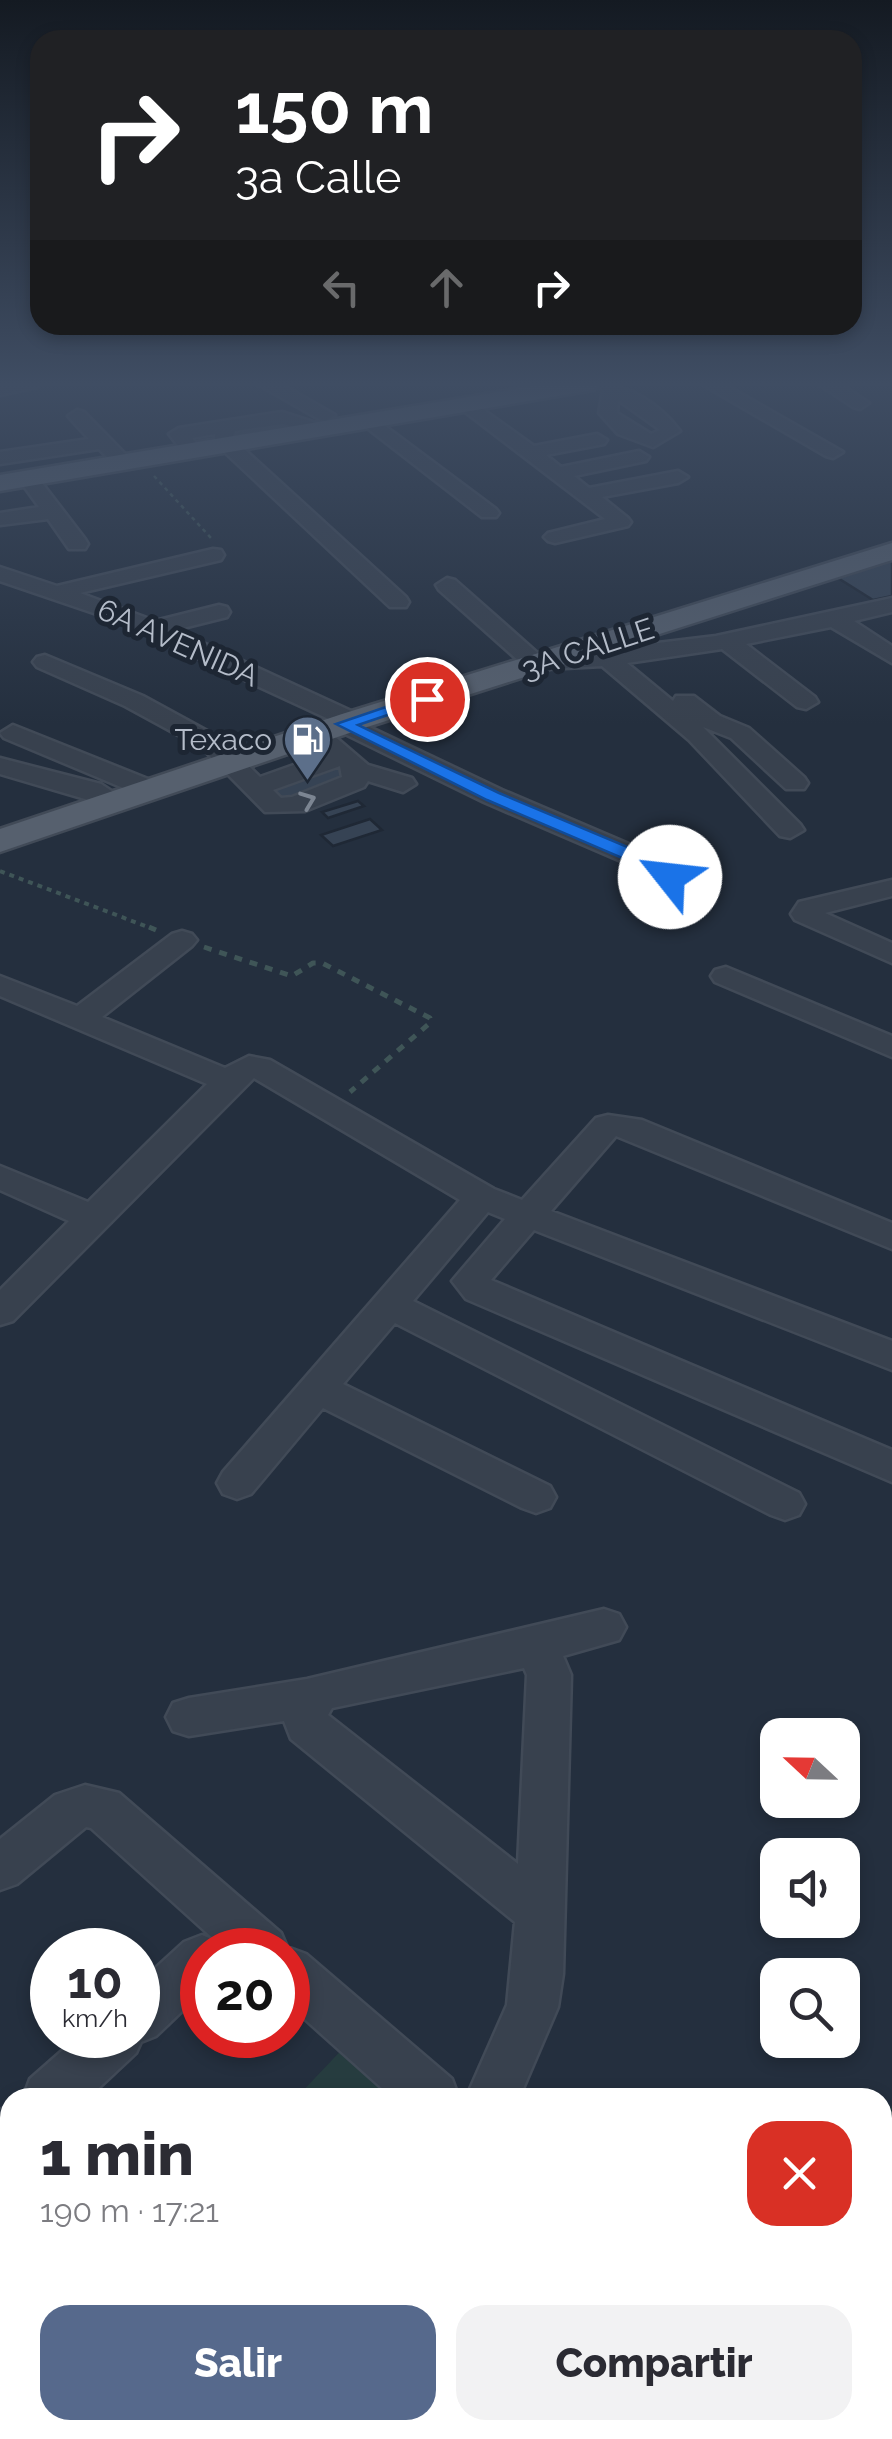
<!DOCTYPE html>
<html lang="es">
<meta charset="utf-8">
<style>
:root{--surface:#fff;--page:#f2f2f3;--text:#2b2b33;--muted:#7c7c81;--accent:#56698c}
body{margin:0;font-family:Raleway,sans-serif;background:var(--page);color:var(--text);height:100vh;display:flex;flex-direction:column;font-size:38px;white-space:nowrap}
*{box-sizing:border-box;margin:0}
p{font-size:32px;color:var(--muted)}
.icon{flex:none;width:55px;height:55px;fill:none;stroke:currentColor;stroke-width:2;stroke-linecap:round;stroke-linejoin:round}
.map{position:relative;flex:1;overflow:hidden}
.drawer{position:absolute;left:0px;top:2088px;width:892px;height:352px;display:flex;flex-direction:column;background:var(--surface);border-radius:30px 30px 0 0;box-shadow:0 5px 15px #0003}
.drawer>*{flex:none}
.banner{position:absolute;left:30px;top:30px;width:832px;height:305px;border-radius:30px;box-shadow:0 5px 15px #0003;background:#202124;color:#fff;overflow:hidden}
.needle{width:65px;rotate:292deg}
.fabs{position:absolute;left:760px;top:1718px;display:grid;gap:20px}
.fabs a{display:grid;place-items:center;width:100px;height:100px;border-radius:20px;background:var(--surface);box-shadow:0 5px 15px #0003;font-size:50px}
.speed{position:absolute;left:30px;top:1928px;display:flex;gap:20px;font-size:50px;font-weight:700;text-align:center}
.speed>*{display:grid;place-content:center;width:130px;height:130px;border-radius:50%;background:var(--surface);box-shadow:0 5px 15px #0003;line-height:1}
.speed small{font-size:25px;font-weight:400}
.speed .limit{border:15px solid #d22;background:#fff;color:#111}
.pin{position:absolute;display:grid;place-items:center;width:85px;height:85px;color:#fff;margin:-42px;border:5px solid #fff;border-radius:50%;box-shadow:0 2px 10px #0007}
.me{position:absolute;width:110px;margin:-55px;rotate:299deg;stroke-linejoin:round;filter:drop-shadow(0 0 8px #0008)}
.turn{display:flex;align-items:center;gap:35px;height:210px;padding:0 40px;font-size:45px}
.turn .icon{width:130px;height:130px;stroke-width:2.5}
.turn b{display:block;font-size:70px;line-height:85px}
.lanes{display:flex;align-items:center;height:95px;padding:0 40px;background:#0003;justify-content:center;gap:50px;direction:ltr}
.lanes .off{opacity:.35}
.round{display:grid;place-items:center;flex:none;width:105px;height:105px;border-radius:30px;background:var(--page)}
.summary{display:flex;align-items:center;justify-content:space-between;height:170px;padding:0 40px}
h1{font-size:60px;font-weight:800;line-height:75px}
.primary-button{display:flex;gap:20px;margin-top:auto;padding:20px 40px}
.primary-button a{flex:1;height:115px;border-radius:30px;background:var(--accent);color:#fff;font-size:40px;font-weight:800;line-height:115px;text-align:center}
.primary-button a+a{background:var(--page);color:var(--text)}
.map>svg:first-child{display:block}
</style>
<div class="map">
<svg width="892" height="2439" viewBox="0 0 892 2439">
<rect width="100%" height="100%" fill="#242f3e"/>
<path fill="#263c3f" d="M 351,2040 L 427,2098 L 296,2098 Z
M 892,2105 L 892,2439 L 769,2439 L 773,2430 L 882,2430 L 882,2130 Z"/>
<path fill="#364354" stroke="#1f2835" stroke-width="2.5" d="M 892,560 L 892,596 L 873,600 L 838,578 Z
M 335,765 L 350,776 L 278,802 L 263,791 Z
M 358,801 L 364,806 L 328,818 L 322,812 Z
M 370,819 L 382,830 L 333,846 L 321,835 Z"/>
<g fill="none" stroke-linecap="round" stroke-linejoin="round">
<defs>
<path id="minor" d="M 40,383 L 37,387 L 0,395 L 0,385 Z
M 256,383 L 279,383 L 335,415 L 326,421 L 319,419 Z
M 595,383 C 627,383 661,405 680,431 L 653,447 L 618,434 L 599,413 L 603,390 ZM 618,400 L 660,430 L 651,434 L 617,413 Z
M 700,383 L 722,383 L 843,452 L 833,458 L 826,456 Z
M 817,383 L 839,383 L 869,403 L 860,409 L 853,407 Z
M 467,398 L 534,446 L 597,434 L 607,440 L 604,444 L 546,455 L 561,467 L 639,451 L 649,457 L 646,461 L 574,476 L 589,488 L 678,471 L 688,477 L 678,483 L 602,497 L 628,518 L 631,522 L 628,526 L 555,543 L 548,541 L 544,537 L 548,533 L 605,519 L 460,408 L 460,400 Z
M 77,410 L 84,412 L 126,455 L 123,459 L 109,459 L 99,449 L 0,464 L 0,452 L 89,439 L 68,416 Z
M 282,412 L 322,425 L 313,431 L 282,424 L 235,431 L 232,438 L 406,597 L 409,602 L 406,607 L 390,607 L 215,443 L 215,434 L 192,438 L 202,451 L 192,457 L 185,455 L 169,434 L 179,428 Z
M 369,414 L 496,509 L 499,513 L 496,517 L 482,517 L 362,424 L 362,416 Z
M 28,472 L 35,474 L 85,539 L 88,544 L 85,549 L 69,549 L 48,519 L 0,525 L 0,513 L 39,507 L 18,478 Z
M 213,549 L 221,550 L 224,555 L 221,560 L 80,593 L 155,621 L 219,605 L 227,607 L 230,612 L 227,617 L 175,630 L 362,716 L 363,724 L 502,790 L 671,862 L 684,877 L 684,887 L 663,917 L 643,917 L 639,911 L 656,887 L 651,874 L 484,802 L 335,729 L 333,721 L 117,621 L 0,581 L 0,567 L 57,586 Z
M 447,578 L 455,580 L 542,657 L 716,636 L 892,598 L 892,612 L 854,621 L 892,646 L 892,663 L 831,627 L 746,644 L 815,697 L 818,702 L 806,709 L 797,707 L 722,649 L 627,663 L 673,701 L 676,696 L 694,696 L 720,716 L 749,728 L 804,777 L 808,783 L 804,789 L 786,789 L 731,738 L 703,727 L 800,824 L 804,830 L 790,838 L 780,836 L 689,740 L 602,666 L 529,670 L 439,590 L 436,585 Z
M 45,655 L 143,696 L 220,738 L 260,777 L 325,754 L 304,734 L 317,726 L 326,729 L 368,765 L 412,778 L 416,784 L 403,792 L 368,781 L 364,787 L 305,811 L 265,812 L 202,748 L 125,706 L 37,667 L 33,662 L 37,657 ZM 340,766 L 342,777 L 292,797 L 281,798 L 273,790 Z
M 13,725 L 158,783 L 162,789 L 149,797 L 140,795 L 4,738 L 0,733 Z
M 0,758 L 101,784 L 122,798 L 109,806 L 0,774 Z
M 892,880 L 892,896 L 825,913 L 892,943 L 892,963 L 795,920 L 791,914 L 799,902 Z
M 182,931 L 192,934 L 197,940 L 192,946 L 102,1017 L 225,1068 L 249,1056 L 270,1060 L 494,1189 L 522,1200 L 596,1118 L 608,1115 L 642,1120 L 892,1223 L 892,1249 L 616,1136 L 551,1211 L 892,1341 L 892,1370 L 534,1230 L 491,1280 L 892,1450 L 892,1482 L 466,1299 L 452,1281 L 505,1219 L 488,1212 L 413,1301 L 799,1493 L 805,1504 L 799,1515 L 785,1520 L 771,1515 L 395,1323 L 343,1384 L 550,1486 L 556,1497 L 550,1508 L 536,1513 L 522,1508 L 323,1408 L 251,1494 L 237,1499 L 223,1494 L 217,1483 L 223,1472 L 460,1200 L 254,1078 L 13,1321 L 0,1325 L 0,1290 L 69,1221 L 0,1190 L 0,1166 L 88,1202 L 207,1084 L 0,996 L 0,976 L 77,1006 L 172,934 Z
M 726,967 L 892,1036 L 892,1057 L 715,982 L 711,976 L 715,970 Z
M 604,1609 L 619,1614 L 626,1627 L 619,1640 L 563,1656 L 571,1675 L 563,1974 L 558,2007 L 519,2098 L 466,2098 L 507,2005 L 515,1922 L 291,1739 L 284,1721 L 189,1736 L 173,1731 L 166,1717 L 173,1703 L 189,1698 L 307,1679 ZM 524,1668 L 527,1675 L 518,1864 L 328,1715 L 332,1708 Z
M 85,1785 L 119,1793 L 281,1933 L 287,1947 L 306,1954 L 452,2079 L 459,2098 L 393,2098 L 288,2004 L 288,1950 L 227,1950 L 221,1945 L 223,1950 L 202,1950 L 202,1992 L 156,2036 L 141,2042 L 136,2053 L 88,2098 L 23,2098 L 30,2079 L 80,2035 L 138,2035 L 138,1984 L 184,1942 L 202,1935 L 216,1941 L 91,1828 L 86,1827 L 17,1884 L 0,1890 L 0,1839 L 55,1795 Z
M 10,2106 L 10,2199 L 0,2197 L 0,2110 Z
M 306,2430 L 366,2430 L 362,2439 L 302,2439 Z"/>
<path id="major" d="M 552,383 L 605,383 L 593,390 L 0,491 L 0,475 Z
M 892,543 L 892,560 L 364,728 L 0,852 L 0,829 L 342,714 Z"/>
</defs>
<use href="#minor" stroke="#414a57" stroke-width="5"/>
<use href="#major" stroke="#414a57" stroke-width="5"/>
<path stroke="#3f5557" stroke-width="2.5" stroke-dasharray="4 4" stroke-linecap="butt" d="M 154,476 L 211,538"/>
<path stroke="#3f5557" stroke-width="4" stroke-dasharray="5 5" stroke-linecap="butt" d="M 0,871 L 156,930"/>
<path stroke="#3f5557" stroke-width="5" stroke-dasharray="8 8" stroke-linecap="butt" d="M 149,927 L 156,930
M 204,947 L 292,976 L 313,963 L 322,963 L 430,1018 L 431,1022 L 350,1092"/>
<use href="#minor" fill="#38414e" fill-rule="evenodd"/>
<use href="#major" fill="#56606e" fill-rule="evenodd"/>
</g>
<defs><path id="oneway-chevron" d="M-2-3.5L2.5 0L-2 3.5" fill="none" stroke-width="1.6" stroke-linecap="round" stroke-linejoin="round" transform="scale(2.5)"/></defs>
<use stroke="#7c8592" href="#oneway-chevron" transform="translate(308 800) rotate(-21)"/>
<linearGradient id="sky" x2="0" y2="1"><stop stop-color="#141a22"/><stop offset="0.53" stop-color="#3f4d63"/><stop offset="1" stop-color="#3f4d63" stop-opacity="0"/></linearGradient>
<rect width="892" height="724" fill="url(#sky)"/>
<path fill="#1a73e8" stroke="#114b97" stroke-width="2.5" d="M 421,695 L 435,699 L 358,725 L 499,793 L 668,864 L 679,877 L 676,881 L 663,881 L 655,872 L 487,800 L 336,724 Z"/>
<defs>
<symbol id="fuel-pin" viewBox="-11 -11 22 30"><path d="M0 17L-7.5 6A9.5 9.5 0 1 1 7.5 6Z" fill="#5c6f8a" stroke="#1d2633"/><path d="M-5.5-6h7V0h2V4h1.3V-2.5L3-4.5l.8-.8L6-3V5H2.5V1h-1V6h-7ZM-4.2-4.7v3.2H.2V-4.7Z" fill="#fff"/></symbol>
</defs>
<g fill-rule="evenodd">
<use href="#fuel-pin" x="280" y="712" width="55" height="75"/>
</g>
<g text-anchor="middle" stroke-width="10" stroke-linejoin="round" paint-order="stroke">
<g font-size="30" fill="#b4bcc9" stroke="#1d2633">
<text transform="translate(178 643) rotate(24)" y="10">6A AVENIDA</text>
<text transform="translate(588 649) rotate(-18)" y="10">3A CALLE</text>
</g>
<g font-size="30" fill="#b4bcc9" stroke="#1d2633" text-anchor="end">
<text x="272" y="750">Texaco</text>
</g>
</g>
</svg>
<div class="fabs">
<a><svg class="needle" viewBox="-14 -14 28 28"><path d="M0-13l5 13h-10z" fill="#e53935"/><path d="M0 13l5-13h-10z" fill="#7c7c81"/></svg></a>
<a><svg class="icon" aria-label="sound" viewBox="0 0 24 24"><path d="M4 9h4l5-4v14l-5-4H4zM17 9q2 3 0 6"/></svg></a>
<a><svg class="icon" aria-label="search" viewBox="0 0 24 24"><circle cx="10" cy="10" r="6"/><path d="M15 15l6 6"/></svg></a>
</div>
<div class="speed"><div>10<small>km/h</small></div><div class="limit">20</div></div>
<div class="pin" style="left:427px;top:699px;background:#d93025"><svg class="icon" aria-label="arrive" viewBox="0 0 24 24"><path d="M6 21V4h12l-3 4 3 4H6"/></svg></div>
<svg class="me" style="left:670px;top:877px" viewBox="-20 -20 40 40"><circle r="19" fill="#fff"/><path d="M0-13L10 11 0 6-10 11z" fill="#1a73e8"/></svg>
<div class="banner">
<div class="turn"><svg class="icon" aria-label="right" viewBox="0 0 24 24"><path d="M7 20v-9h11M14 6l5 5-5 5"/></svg><div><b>150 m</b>3a Calle</div></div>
<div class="lanes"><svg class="icon off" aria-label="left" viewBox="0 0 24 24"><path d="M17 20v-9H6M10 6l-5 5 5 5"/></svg><svg class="icon off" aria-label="ahead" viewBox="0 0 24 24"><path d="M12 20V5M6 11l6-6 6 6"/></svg><svg class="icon" aria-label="right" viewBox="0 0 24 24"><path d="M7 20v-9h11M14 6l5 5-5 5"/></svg></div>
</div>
<section class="drawer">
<div class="summary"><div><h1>1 min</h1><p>190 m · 17:21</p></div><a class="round" style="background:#d93025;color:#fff"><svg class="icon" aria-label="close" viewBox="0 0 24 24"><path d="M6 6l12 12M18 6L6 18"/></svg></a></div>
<div class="primary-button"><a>Salir</a><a>Compartir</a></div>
</section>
</div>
